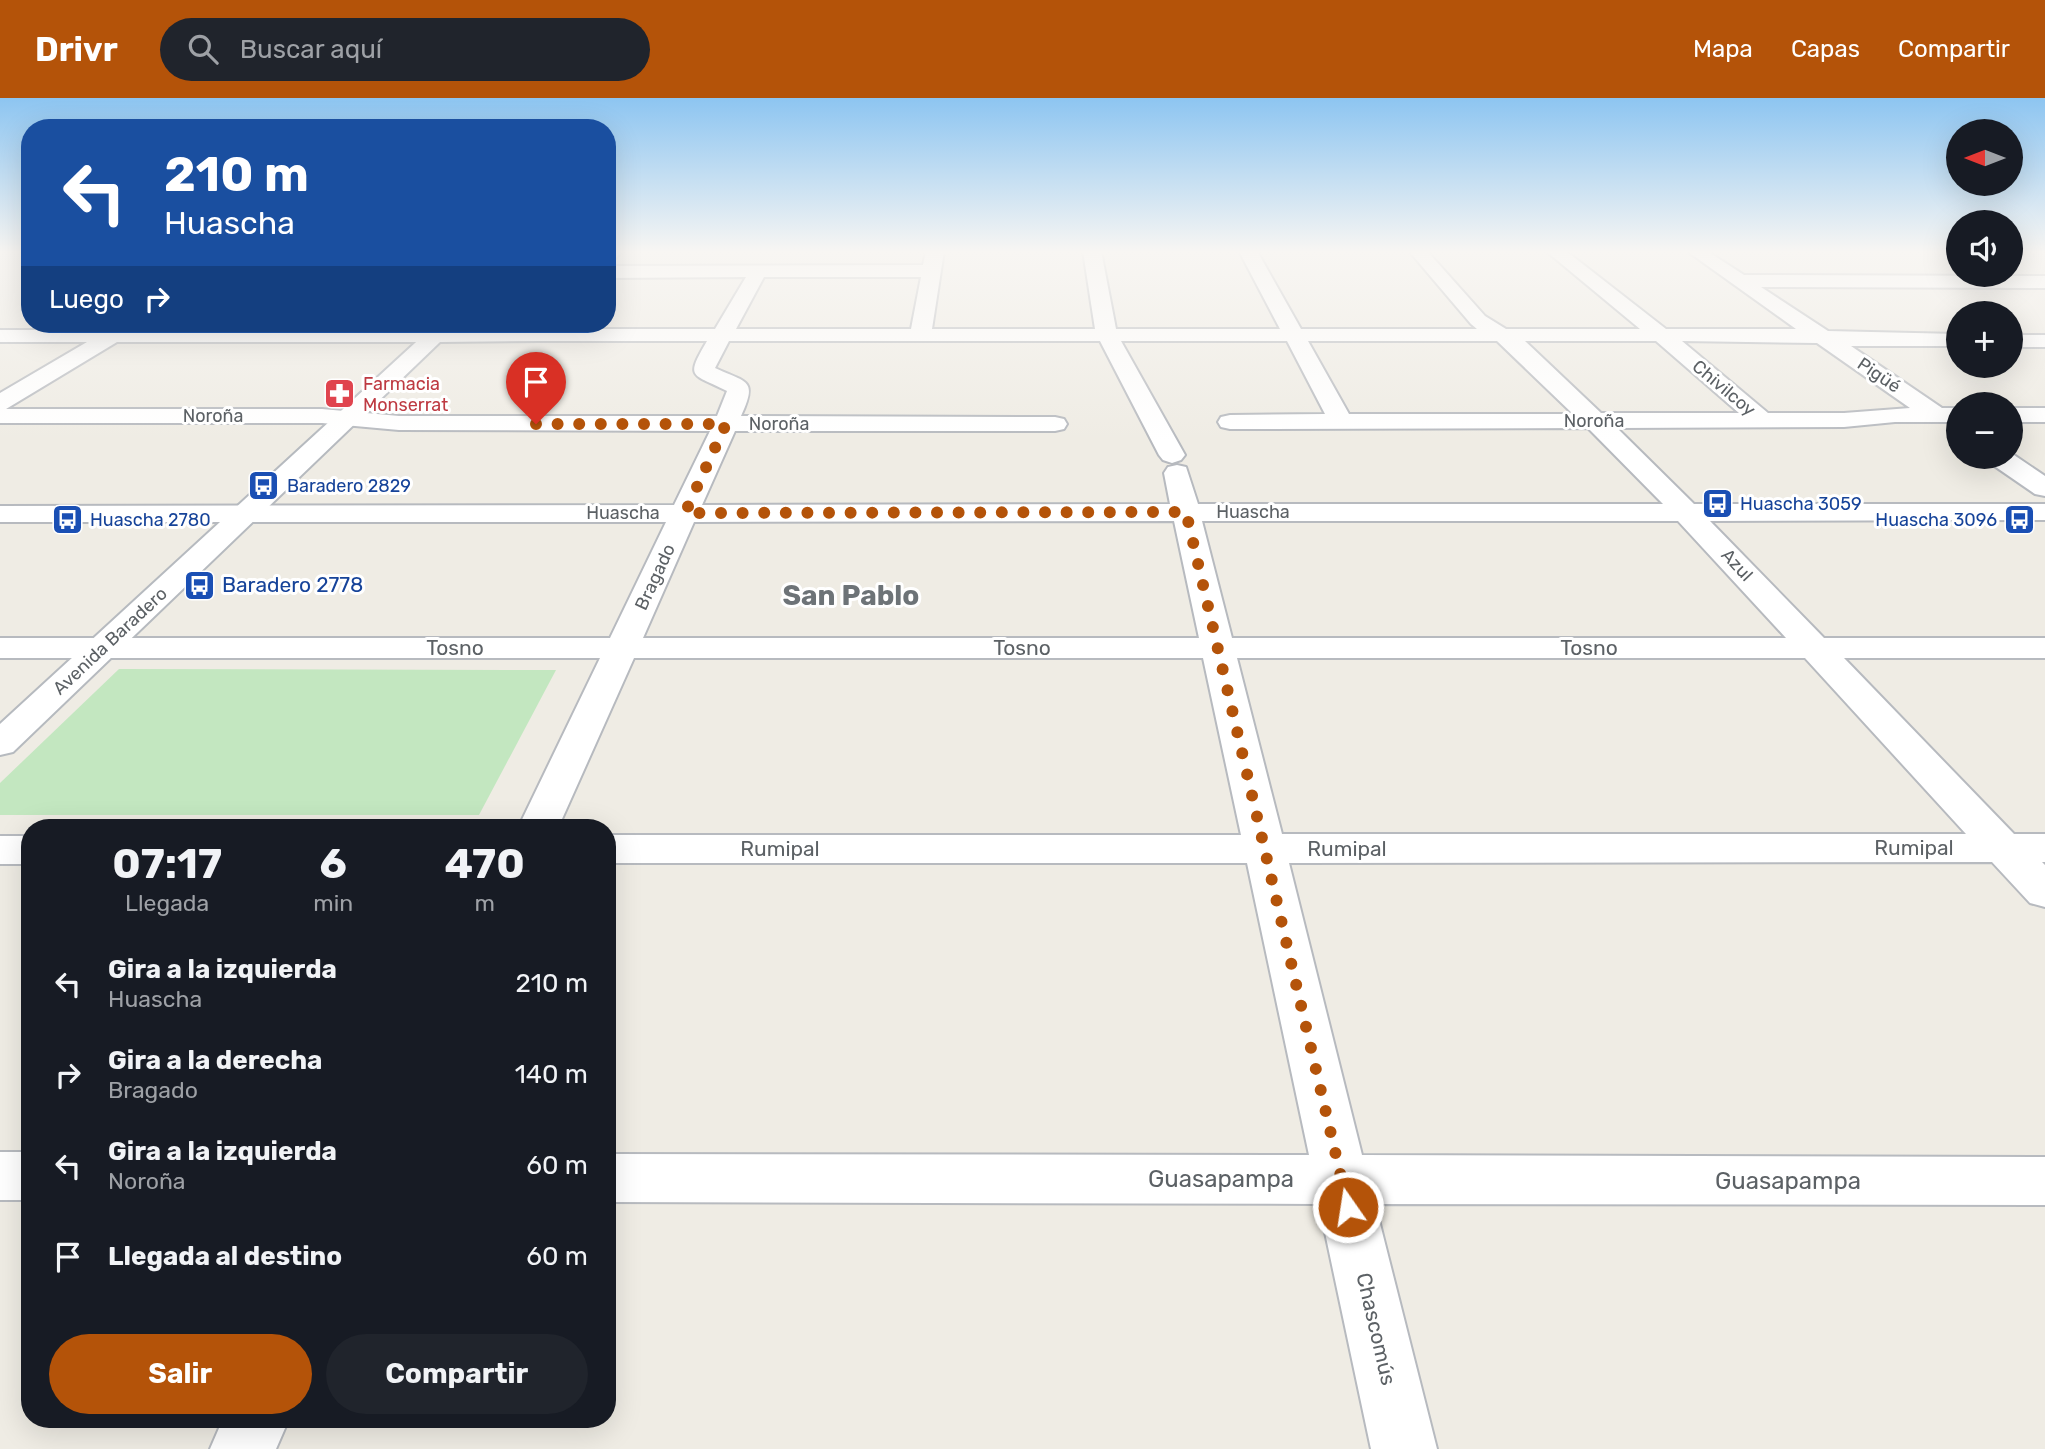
<!DOCTYPE html>
<html lang="es">
<meta charset="utf-8">
<style>
:root{--surface:#171b24;--page:#20242c;--text:#f1f3f6;--muted:#9ea1a6;--accent:#b45309}
body{margin:0;font-family:Rubik,sans-serif;background:var(--page);color:var(--text);height:100vh;display:flex;flex-direction:column;font-size:26px;white-space:nowrap}
*{box-sizing:border-box;margin:0}
p{font-size:23px;color:var(--muted)}
.icon{flex:none;width:38px;height:38px;fill:none;stroke:currentColor;stroke-width:2;stroke-linecap:round;stroke-linejoin:round}
.map{position:relative;flex:1;overflow:hidden}
.drawer{position:absolute;left:21px;top:721px;width:595px;height:609px;display:flex;flex-direction:column;background:var(--surface);border-radius:28px;box-shadow:0 7px 28px #0002}
.drawer>*{flex:none}
.hud{position:absolute;left:21px;top:21px;width:595px;height:214px;border-radius:28px;box-shadow:0 7px 28px #0002;background:#1a4fa0;color:#fff;overflow:hidden}
.needle{width:46px;rotate:270deg}
.controls{position:absolute;left:1946px;top:21px;display:grid;gap:14px}
.controls a{display:grid;place-items:center;width:77px;height:77px;border-radius:50%;background:var(--surface);box-shadow:0 7px 28px #0002;font-size:35px}
.pin{position:absolute;display:grid;place-items:center;width:60px;height:60px;color:#fff;margin:-72px -30px;border-radius:50% 50% 50% 0;rotate:-45deg;box-shadow:0 0 7px #0007}
.pin .icon{rotate:45deg}
.me{position:absolute;width:77px;margin:-38px;rotate:347deg;stroke-linejoin:round;filter:drop-shadow(0 0 5px #0008)}
.turn{display:flex;align-items:center;gap:24px;height:147px;padding:0 28px;font-size:32px}
.turn .icon{width:91px;height:91px;stroke-width:2.5}
.turn b{display:block;font-size:49px;line-height:60px}
.then{display:flex;align-items:center;height:66px;padding:0 28px;background:#0003;gap:14px;font-size:26px}
.eta{display:flex;justify-content:space-evenly;align-items:center;height:119px;text-align:center}
.eta b{font-size:42px;font-weight:700;line-height:49px}
.action{display:flex;gap:14px;margin-top:auto;padding:14px 28px}
.action a{flex:1;height:80px;border-radius:42px;background:var(--accent);color:#fff;font-size:28px;font-weight:700;line-height:80px;text-align:center}
.action a+a{background:var(--page);color:var(--text)}
ul{padding:0;list-style:none}
li{display:flex;align-items:center;gap:21px;height:91px;padding:0 28px}
li div{flex:1}
li b{display:block;font-size:26px}
li em{font-style:normal}
header{display:flex;align-items:center;gap:42px;box-sizing:border-box;height:98px;padding:0 35px;background:var(--accent);color:#fff}
header strong{font-size:33px}
nav{display:flex;gap:38px;margin-inline-start:auto;font-size:24px}
.search{width:490px;height:63px;background:var(--page);display:flex;align-items:center;gap:18px;box-sizing:border-box;padding:0 24px;border-radius:38px;color:var(--muted);font-size:26px}
.map>svg:first-child{display:block}
</style>
<header>
<strong>Drivr</strong>
<div class="search"><svg class="icon" aria-label="search" viewBox="0 0 24 24"><circle cx="10" cy="10" r="6"/><path d="M15 15l6 6"/></svg>Buscar aquí</div>
<nav><a>Mapa</a><a>Capas</a><a>Compartir</a></nav>
</header>
<div class="map">
<svg width="2045" height="1351" viewBox="0 0 2045 1351">
<rect width="100%" height="100%" fill="#efece4"/>
<path fill="#c3e7c0" d="M 119,571 L 556,572 L 479,717 L 0,717 L 0,685 Z"/>
<g fill="none" stroke-linecap="round" stroke-linejoin="round">
<defs>
<path id="minor" d="M 926,153 L 944,153 L 932,231 L 1095,231 L 1083,153 L 1101,153 L 1116,231 L 1280,231 L 1239,153 L 1257,153 L 1301,231 L 1477,231 L 1471,226 L 1409,153 L 1427,153 L 1485,218 L 1506,231 L 1640,231 L 1546,153 L 1566,153 L 1666,231 L 1796,231 L 1687,153 L 1707,153 L 1744,177 L 2045,178 L 2045,190 L 1761,189 L 1828,233 L 1958,236 L 1958,248 L 1851,248 L 1942,310 L 1958,310 L 1958,324 L 1895,324 L 1844,329 L 1617,330 L 1694,406 L 2045,406 L 2045,422 L 1710,423 L 1824,540 L 2045,540 L 2045,560 L 1844,560 L 2014,736 L 2045,736 L 2045,764 L 2042,764 L 2045,767 L 2045,809 L 2030,805 L 1992,764 L 1289,765 L 1362,1057 L 2045,1059 L 2045,1107 L 1375,1106 L 1437,1351 L 1371,1351 L 1319,1106 L 607,1104 L 607,1056 L 1309,1057 L 1247,765 L 607,765 L 607,737 L 1241,737 L 1203,560 L 634,560 L 558,730 L 518,730 L 600,560 L 0,560 L 0,540 L 610,540 L 666,424 L 0,424 L 0,408 L 674,407 L 710,333 L 399,332 L 322,325 L 0,325 L 0,295 L 87,244 L 0,244 L 0,232 L 434,232 L 441,234 L 445,238 L 441,242 L 434,244 L 117,244 L 6,311 L 322,311 L 399,318 L 717,318 L 727,293 C 691,275 685,281 707,243 L 539,243 L 532,241 L 528,237 L 532,233 L 539,231 L 715,231 L 746,179 L 607,180 L 607,168 L 923,167 ZM 764,179 L 921,179 L 911,231 L 736,231 ZM 729,243 L 1100,243 L 1159,357 L 1163,362 L 1172,365 L 1181,362 L 1185,357 L 1121,243 L 1287,243 L 1325,316 L 1230,317 L 1221,319 L 1218,324 L 1221,329 L 1230,331 L 1588,330 L 1663,406 L 1198,406 L 1186,369 L 1177,367 L 1168,369 L 1164,375 L 1170,406 L 702,407 L 735,333 L 1055,333 L 1064,331 L 1067,326 L 1064,321 L 1055,319 L 741,318 C 758,281 747,285 715,270 ZM 1308,243 L 1497,243 L 1573,316 L 1349,316 ZM 1525,243 L 1656,243 L 1739,315 L 1601,315 ZM 1682,243 L 1817,245 L 1910,310 L 1844,315 L 1768,315 ZM 1174,423 L 1199,540 L 643,540 L 694,424 ZM 1202,423 L 1678,423 L 1786,540 L 1232,540 ZM 1237,560 L 1805,560 L 1966,736 L 1282,736 Z
M 2011,237 L 2045,237 L 2045,249 L 2011,249 Z
M 2011,310 L 2045,310 L 2045,324 L 2011,324 Z
M 2011,355 L 2045,378 L 2045,398 L 2035,396 L 1990,365 L 1986,359 L 2011,359 Z
M 0,738 L 30,738 L 30,766 L 0,766 Z
M 0,1054 L 30,1054 L 30,1102 L 0,1102 Z
M 223,1321 L 289,1321 L 276,1351 L 210,1351 Z"/>
<path id="secondary" d="M 607,153 L 622,153 L 613,163 L 607,164 Z
M 538,226 L 559,226 L 546,241 L 539,243 L 440,244 L 13,654 L 0,657 L 0,626 L 427,234 L 533,231 Z"/>
</defs>
<use href="#minor" stroke="#b7babf" stroke-width="4"/>
<use href="#secondary" stroke="#b6babf" stroke-width="4"/>
<use href="#minor" fill="#fff" fill-rule="evenodd"/>
<use href="#secondary" fill="#fff" fill-rule="evenodd"/>
</g>
<linearGradient id="sky" x2="0" y2="1"><stop stop-color="#8dc5f1"/><stop offset="0.45" stop-color="#f8f6f3"/><stop offset="1" stop-color="#f8f6f3" stop-opacity="0"/></linearGradient>
<rect width="2045" height="342" fill="url(#sky)"/>
<g fill="none" stroke-linecap="round" stroke-linejoin="round">
<path stroke="#b45309" stroke-width="12" stroke-dasharray="0 21.6" d="M 536,326 L 726,326 L 685,415 L 1186,414 L 1348,1109"/>
</g>
<defs>
<symbol id="pharmacy-square" viewBox="-11 -11 22 22"><rect x="-9" y="-9" width="18" height="18" rx="4" fill="#e0444e" stroke="#fff"/><path d="M-2-6h4v4h4v4h-4v4h-4v-4h-4v-4h4Z" fill="#fff"/></symbol>
<symbol id="bus-square" viewBox="-11 -11 22 22"><rect x="-9" y="-9" width="18" height="18" rx="4" fill="#1a4fb4" stroke="#fff"/><path d="M-5-6H5V4H4V6H2V4H-2V6H-4V4H-5ZM-3.5-4V0h7V-4ZM-3.5 1.2v1.5H-2V1.2ZM2 1.2v1.5H3.5V1.2Z" fill="#fff"/></symbol>
</defs>
<g fill-rule="evenodd">
<use href="#pharmacy-square" x="322" y="278" width="35" height="35"/>
<use href="#bus-square" x="246" y="370" width="35" height="35"/>
<use href="#bus-square" x="1700" y="388" width="35" height="35"/>
<use href="#bus-square" x="50" y="404" width="35" height="35"/>
<use href="#bus-square" x="2002" y="404" width="35" height="35"/>
<use href="#bus-square" x="182" y="470" width="35" height="35"/>
</g>
<g text-anchor="middle" stroke-width="6" stroke-linejoin="round" paint-order="stroke">
<g font-size="18" fill="#5c6165" stroke="#fff">
<text transform="translate(1879 277) rotate(34)" y="6">Pigüé</text>
<text transform="translate(1724 290) rotate(40)" y="6">Chivilcoy</text>
<text x="213" y="324">Noroña</text>
<text x="1594" y="329">Noroña</text>
<text x="779" y="332">Noroña</text>
<text x="1253" y="420">Huascha</text>
<text x="623" y="421">Huascha</text>
<text transform="translate(1737 467) rotate(47)" y="6">Azul</text>
<text transform="translate(655 479) rotate(-65)" y="6">Bragado</text>
<text transform="translate(110 543) rotate(-43)" y="6">Avenida Baradero</text>
</g>
<g font-size="18" fill="#be3a42" stroke="#fff" text-anchor="start">
<text x="363" y="292">Farmacia<tspan x="363" dy="21">Monserrat</tspan></text>
</g>
<g font-size="18" fill="#164399" stroke="#fff" text-anchor="start">
<text x="287" y="394">Baradero 2829</text>
<text x="1740" y="412">Huascha 3059</text>
<text x="90" y="428">Huascha 2780</text>
<text x="1997" y="428" text-anchor="end">Huascha 3096</text>
</g>
<g font-size="21" fill="#164399" stroke="#fff" text-anchor="start">
<text x="222" y="494">Baradero 2778</text>
</g>
<g font-size="21" fill="#5c6165" stroke="#fff">
<text x="455" y="557">Tosno</text>
<text x="1022" y="557">Tosno</text>
<text x="1589" y="557">Tosno</text>
<text x="1914" y="757">Rumipal</text>
<text x="780" y="758">Rumipal</text>
<text x="1347" y="758">Rumipal</text>
<text transform="translate(1376 1231) rotate(77)" y="7">Chascomús</text>
</g>
<g font-size="24" fill="#5c6165" stroke="#fff">
<text x="1221" y="1089">Guasapampa</text>
<text x="1788" y="1091">Guasapampa</text>
</g>
<g font-size="28" font-weight="bold" fill="#6d7377" stroke="#fff">
<text x="851" y="507">San Pablo</text>
</g>
</g>
</svg>
<div class="controls">
<a><svg class="needle" viewBox="-14 -14 28 28"><path d="M0-13l5 13h-10z" fill="#e53935"/><path d="M0 13l5-13h-10z" fill="#9ea1a6"/></svg></a>
<a><svg class="icon" aria-label="sound" viewBox="0 0 24 24"><path d="M4 9h4l5-4v14l-5-4H4zM17 9q2 3 0 6"/></svg></a>
<a>+</a>
<a>−</a>
</div>
<div class="pin" style="left:536px;top:326px;background:#d93025"><svg class="icon" aria-label="arrive" viewBox="0 0 24 24"><path d="M6 21V4h12l-3 4 3 4H6"/></svg></div>
<svg class="me" style="left:1348px;top:1109px" viewBox="-20 -20 40 40"><circle r="17" fill="#b45309" stroke="#fff" stroke-width="3"/><path d="M0-11L8 9 0 5-8 9z" fill="#fff"/></svg>
<div class="hud">
<div class="turn"><svg class="icon" aria-label="left" viewBox="0 0 24 24"><path d="M17 20v-9H6M10 6l-5 5 5 5"/></svg><div><b>210 m</b>Huascha</div></div>
<div class="then">Luego<svg class="icon" aria-label="right" viewBox="0 0 24 24"><path d="M7 20v-9h11M14 6l5 5-5 5"/></svg></div>
</div>
<section class="drawer">
<div class="eta">
<div><b>07:17</b><p>Llegada</p></div>
<div><b>6</b><p>min</p></div>
<div><b>470</b><p>m</p></div>
</div>
<ul>
<li><svg class="icon" aria-label="left" viewBox="0 0 24 24"><path d="M17 20v-9H6M10 6l-5 5 5 5"/></svg><div><b>Gira a la izquierda</b><p>Huascha</p></div><em>210 m</em></li>
<li><svg class="icon" aria-label="right" viewBox="0 0 24 24"><path d="M7 20v-9h11M14 6l5 5-5 5"/></svg><div><b>Gira a la derecha</b><p>Bragado</p></div><em>140 m</em></li>
<li><svg class="icon" aria-label="left" viewBox="0 0 24 24"><path d="M17 20v-9H6M10 6l-5 5 5 5"/></svg><div><b>Gira a la izquierda</b><p>Noroña</p></div><em>60 m</em></li>
<li><svg class="icon" aria-label="arrive" viewBox="0 0 24 24"><path d="M6 21V4h12l-3 4 3 4H6"/></svg><div><b>Llegada al destino</b></div><em>60 m</em></li>
</ul>
<div class="action"><a>Salir</a><a>Compartir</a></div>
</section>
</div>
